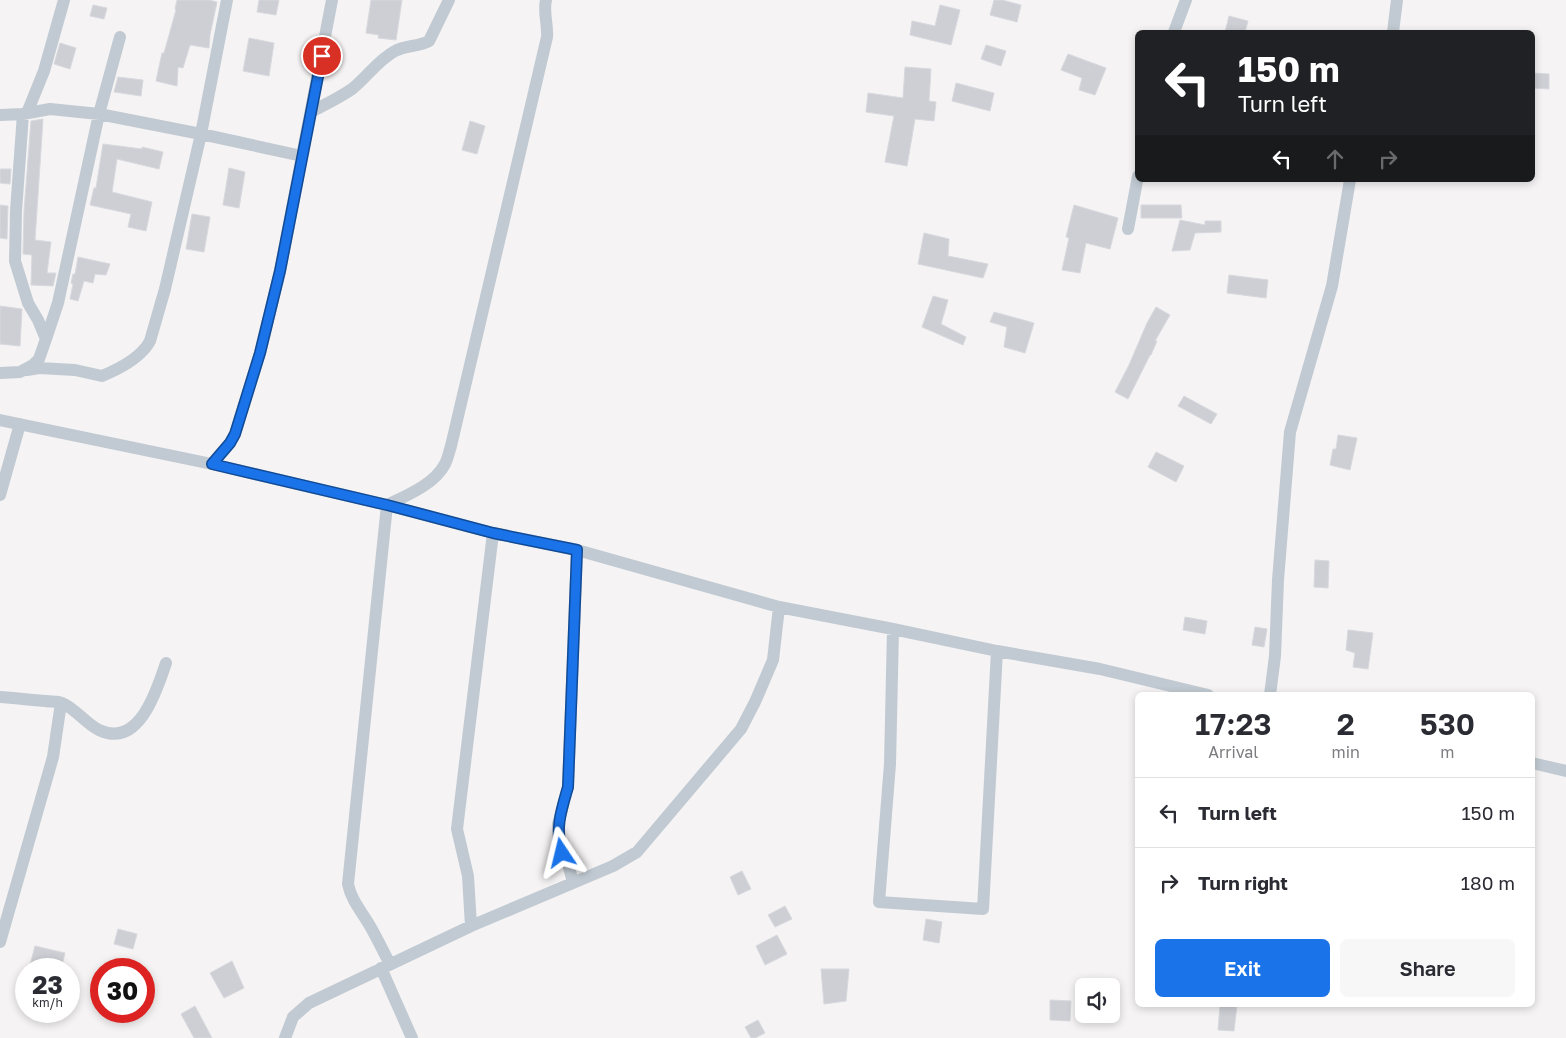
<!DOCTYPE html>
<style>
:root{--surface:#fff;--page:#f7f7f7;--text:#2b2b33;--muted:#7c7c81;--line:#e1e1e2;--accent:#1a73e8}
body{margin:0;font-family:"Golos Text",sans-serif;background:var(--page);color:var(--text);height:100vh;display:flex;flex-direction:column;font-size:19px;white-space:nowrap}
*{box-sizing:border-box;margin:0}
p{font-size:16px;color:var(--muted)}
.icon{flex:none;width:28px;height:28px;fill:none;stroke:currentColor;stroke-width:2;stroke-linecap:round;stroke-linejoin:round}
.map{position:relative;flex:1;overflow:hidden}
.details{position:absolute;left:1135px;top:692px;width:400px;height:315px;display:flex;flex-direction:column;background:var(--surface);border-radius:8px;box-shadow:0 2px 8px #0003}
.details>*{flex:none}
.guide{position:absolute;left:1135px;top:30px;width:400px;height:152px;border-radius:8px;box-shadow:0 2px 8px #0003;background:#202124;color:#fff;overflow:hidden}
.buttons{position:absolute;left:1075px;top:978px;display:grid;gap:10px}
.buttons a{display:grid;place-items:center;width:45px;height:45px;border-radius:8px;background:var(--surface);box-shadow:0 2px 8px #0003;font-size:25px}
.speed{position:absolute;left:15px;top:958px;display:flex;gap:10px;font-size:25px;font-weight:700;text-align:center}
.speed>*{display:grid;place-content:center;width:65px;height:65px;border-radius:50%;background:var(--surface);box-shadow:0 2px 8px #0003;line-height:1}
.speed small{font-size:12px;font-weight:400}
.speed .limit{border:8px solid #d22;background:#fff;color:#111}
.pin{position:absolute;display:grid;place-items:center;width:42px;height:42px;color:#fff;margin:-21px;border:2px solid #fff;border-radius:50%;box-shadow:0 1px 5px #0007}
.me{position:absolute;width:55px;margin:-28px;rotate:350deg;stroke-linejoin:round;filter:drop-shadow(0 0 4px #0008)}
.turn{display:flex;align-items:center;gap:18px;height:105px;padding:0 20px;font-size:22px}
.turn .icon{width:65px;height:65px;stroke-width:2.5}
.turn b{display:block;font-size:35px;line-height:42px}
.lanes{display:flex;align-items:center;height:48px;padding:0 20px;background:#0003;justify-content:center;gap:25px;direction:ltr}
.lanes .off{opacity:.35}
.eta{display:flex;justify-content:space-evenly;align-items:center;height:85px;text-align:center}
.eta b{font-size:30px;font-weight:600;line-height:35px}
.primary-button{display:flex;gap:10px;margin-top:auto;padding:10px 20px}
.primary-button a{flex:1;height:58px;border-radius:8px;background:var(--accent);color:#fff;font-size:20px;font-weight:600;line-height:58px;text-align:center}
.primary-button a+a{background:var(--page);color:var(--text)}
ul{padding:0;list-style:none}
li{display:flex;align-items:center;gap:15px;height:70px;padding:0 20px;border-top:1px solid var(--line)}
li div{flex:1}
li b{display:block;font-size:19px}
li em{font-style:normal}
.map>svg:first-child{display:block}
</style>
<div class="map">
<svg width="1566" height="1038" viewBox="0 0 1566 1038">
<rect width="100%" height="100%" fill="#f5f3f3"/>
<path fill="#cdcfd5" stroke="#d7d9de" d="M 177,0 L 209,0 L 217,2 L 210,35 L 209,48 L 190,45 L 183,68 L 178,67 L 177,86 L 156,81 L 162,53 L 164,53 L 176,10 L 175,9 Z
M 259,0 L 279,0 L 276,15 L 257,12 Z
M 371,0 L 402,0 L 396,40 L 378,38 L 379,35 L 366,33 Z
M 994,0 L 1002,0 L 1021,5 L 1017,22 L 990,15 Z
M 93,5 L 107,8 L 104,19 L 90,16 Z
M 940,5 L 960,10 L 951,45 L 910,35 L 912,21 L 935,26 Z
M 1229,16 L 1248,21 L 1245,32 L 1225,32 Z
M 249,38 L 274,43 L 269,76 L 243,71 Z
M 60,43 L 76,48 L 70,69 L 54,64 Z
M 986,45 L 1006,51 L 1001,66 L 981,59 Z
M 1068,54 L 1106,68 L 1095,95 L 1079,90 L 1082,78 L 1061,70 Z
M 905,67 L 931,69 L 929,101 L 936,102 L 934,121 L 915,119 L 907,166 L 885,162 L 894,116 L 866,112 L 868,93 L 903,98 Z
M 1532,73 L 1549,74 L 1549,89 L 1532,88 Z
M 118,77 L 143,80 L 141,96 L 114,92 Z
M 956,83 L 994,93 L 990,111 L 952,101 Z
M 43,119 L 35,240 L 51,242 L 47,273 L 56,273 L 53,286 L 31,285 L 32,255 L 23,254 L 24,211 L 31,121 Z
M 470,121 L 485,126 L 477,154 L 462,150 Z
M 103,144 L 142,149 L 142,147 L 163,152 L 159,169 L 117,159 L 112,192 L 152,202 L 146,231 L 128,227 L 131,214 L 90,205 L 94,188 L 96,188 Z
M 229,168 L 245,172 L 239,208 L 223,205 Z
M 0,169 L 11,169 L 10,184 L 0,183 Z
M 0,205 L 8,206 L 7,239 L 0,238 Z
M 1074,205 L 1118,218 L 1110,249 L 1086,243 L 1080,273 L 1062,270 L 1069,238 L 1066,237 Z
M 1141,205 L 1181,205 L 1182,218 L 1141,218 Z
M 192,214 L 210,217 L 204,252 L 186,249 Z
M 1180,220 L 1205,225 L 1205,221 L 1221,221 L 1221,232 L 1195,233 L 1190,250 L 1172,251 Z
M 924,233 L 949,239 L 948,256 L 988,264 L 983,278 L 918,264 Z
M 78,257 L 110,264 L 106,275 L 95,274 L 93,283 L 84,281 L 78,301 L 70,299 L 73,284 L 71,283 L 73,274 L 75,274 Z
M 1229,275 L 1268,280 L 1266,298 L 1227,293 Z
M 933,296 L 948,300 L 941,324 L 966,337 L 963,345 L 922,327 Z
M 0,306 L 22,309 L 20,346 L 0,344 Z
M 1156,307 L 1170,315 L 1155,341 L 1157,341 L 1151,355 L 1150,355 L 1128,399 L 1115,392 L 1129,365 L 1147,323 Z
M 994,312 L 1034,323 L 1025,353 L 1004,347 L 1007,327 L 990,322 Z
M 1184,396 L 1217,414 L 1211,424 L 1178,406 Z
M 1338,435 L 1357,438 L 1350,470 L 1330,465 L 1333,449 L 1336,449 Z
M 1156,452 L 1184,466 L 1176,482 L 1148,467 Z
M 1315,560 L 1329,561 L 1328,588 L 1314,587 Z
M 1185,617 L 1207,621 L 1205,634 L 1183,630 Z
M 1255,627 L 1267,629 L 1264,647 L 1252,645 Z
M 1348,630 L 1373,633 L 1368,669 L 1353,667 L 1355,653 L 1346,650 Z
M 742,871 L 751,889 L 738,895 L 730,877 Z
M 785,906 L 792,919 L 775,927 L 768,915 Z
M 926,919 L 942,922 L 939,943 L 923,940 Z
M 118,929 L 137,934 L 133,949 L 114,944 Z
M 777,935 L 787,954 L 765,965 L 756,946 Z
M 35,946 L 65,953 L 61,969 L 29,969 Z
M 232,961 L 244,988 L 224,998 L 210,973 Z
M 821,969 L 849,969 L 846,1001 L 824,1004 Z
M 1050,1000 L 1071,1001 L 1070,1021 L 1050,1020 Z
M 1220,1005 L 1237,1005 L 1234,1031 L 1218,1030 Z
M 195,1006 L 212,1038 L 194,1038 L 181,1014 Z
M 758,1020 L 765,1033 L 755,1038 L 751,1038 L 745,1027 Z"/>
<g fill="none" stroke-linecap="round" stroke-linejoin="round">
<path stroke="#c1cad2" stroke-width="12" d="M 1174,32 L 1186,0
M 1393,32 L 1397,0
M 311,112 C 324,105 339,98 352,89 C 367,77 378,60 395,51 C 406,45 418,47 429,41 L 449,0
M 27,113 L 44,71 L 64,0
M 23,114 L 16,211 L 15,261 L 28,303 L 38,320 L 46,339
M 0,115 L 23,114 L 50,109 L 99,114 L 201,134 L 302,156
M 1128,229 L 1138,176
M 27,370 L 39,368 L 75,370 L 102,376 C 119,369 141,358 150,341 L 165,289 L 201,134 L 227,0
M 0,373 L 20,372 L 33,365 L 39,359 L 46,339 L 58,303 L 99,114 L 120,37
M 0,420 L 212,464 L 387,505 L 493,533 L 577,550 L 779,607 L 893,629 L 997,651 L 1100,669 L 1208,695
M 212,464 L 230,443 L 235,434 L 260,353 L 280,271 L 332,0
M 0,495 L 20,424
M 893,629 L 890,764 L 879,902 L 983,909 L 997,651
M 1270,695 L 1275,656 L 1278,580 L 1290,432 L 1332,286 L 1350,180
M 0,697 C 15,698 31,700 46,701 C 51,702 57,701 62,703 C 76,709 86,724 99,730 C 139,749 157,690 166,663
M 1532,763 L 1566,771
M 573,883 L 568,863 L 558,839 L 558,824 L 568,787 L 577,550
M 471,926 L 468,876 L 457,829 L 493,533
M 0,942 L 53,757 L 61,703
M 390,964 C 383,951 377,938 370,926 C 362,912 351,900 348,884 L 387,505 C 406,496 435,484 445,464 C 448,458 449,452 451,446 L 547,37 C 548,24 543,12 546,0
M 381,968 L 412,1038
M 285,1038 L 293,1017 L 309,1003 L 471,926 L 613,866 L 637,852 L 741,729 L 755,702 L 773,660 L 779,607"/>
</g>
<g fill="none" stroke-linecap="round" stroke-linejoin="round">
<defs>
<path id="route" d="M 322,56 L 280,271 L 260,353 L 235,434 L 230,443 L 212,464 L 387,505 L 493,533 L 577,550 L 568,787 C 561,811 555,828 562,853"/>
</defs>
<use href="#route" stroke="#114b97" stroke-width="12"/>
<use href="#route" stroke="#1a73e8" stroke-width="9"/>
</g>
</svg>
<div class="buttons">
<a><svg class="icon" aria-label="sound" viewBox="0 0 24 24"><path d="M4 9h4l5-4v14l-5-4H4zM17 9q2 3 0 6"/></svg></a>
</div>
<div class="speed"><div>23<small>km/h</small></div><div class="limit">30</div></div>
<div class="pin" style="left:322px;top:56px;background:#d93025"><svg class="icon" aria-label="arrive" viewBox="0 0 24 24"><path d="M6 21V4h12l-3 4 3 4H6"/></svg></div>
<svg class="me" style="left:562px;top:853px" viewBox="-20 -20 40 40"><path d="M0-17L14 15 0 8-14 15z" fill="#1a73e8" stroke="#fff" stroke-width="4"/></svg>
<div class="guide">
<div class="turn"><svg class="icon" aria-label="left" viewBox="0 0 24 24"><path d="M17 20v-9H6M10 6l-5 5 5 5"/></svg><div><b>150 m</b>Turn left</div></div>
<div class="lanes"><svg class="icon" aria-label="left" viewBox="0 0 24 24"><path d="M17 20v-9H6M10 6l-5 5 5 5"/></svg><svg class="icon off" aria-label="ahead" viewBox="0 0 24 24"><path d="M12 20V5M6 11l6-6 6 6"/></svg><svg class="icon off" aria-label="right" viewBox="0 0 24 24"><path d="M7 20v-9h11M14 6l5 5-5 5"/></svg></div>
</div>
<section class="details">
<div class="eta">
<div><b>17:23</b><p>Arrival</p></div>
<div><b>2</b><p>min</p></div>
<div><b>530</b><p>m</p></div>
</div>
<ul>
<li><svg class="icon" aria-label="left" viewBox="0 0 24 24"><path d="M17 20v-9H6M10 6l-5 5 5 5"/></svg><div><b>Turn left</b></div><em>150 m</em></li>
<li><svg class="icon" aria-label="right" viewBox="0 0 24 24"><path d="M7 20v-9h11M14 6l5 5-5 5"/></svg><div><b>Turn right</b></div><em>180 m</em></li>
</ul>
<div class="primary-button"><a>Exit</a><a>Share</a></div>
</section>
</div>
